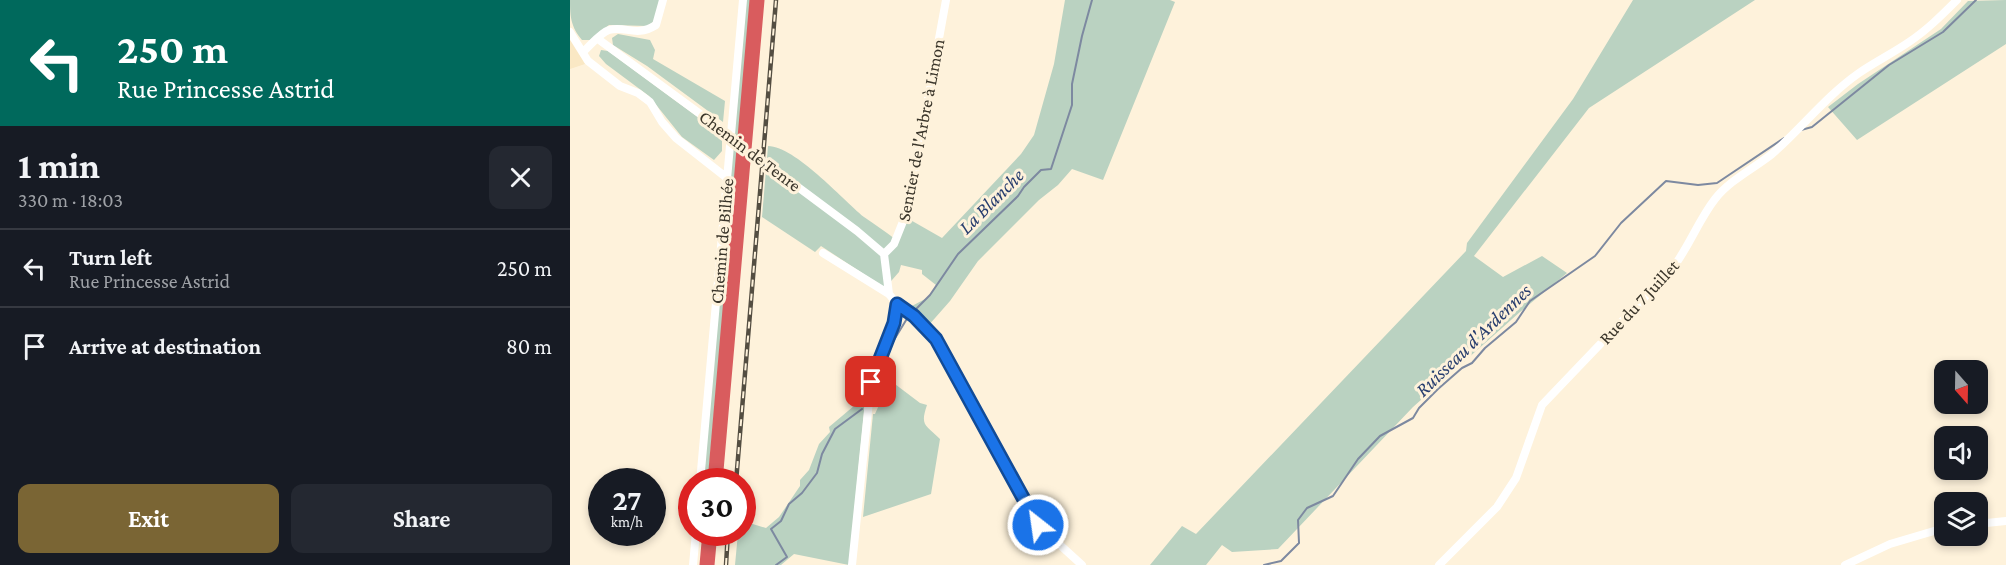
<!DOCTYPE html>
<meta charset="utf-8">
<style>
:root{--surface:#171b24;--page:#242831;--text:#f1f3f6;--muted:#9ea1a6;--line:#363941;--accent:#7a6534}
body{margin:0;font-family:"Crimson Pro",serif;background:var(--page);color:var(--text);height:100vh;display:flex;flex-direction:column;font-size:22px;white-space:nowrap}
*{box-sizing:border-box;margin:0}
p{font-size:20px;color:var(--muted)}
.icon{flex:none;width:33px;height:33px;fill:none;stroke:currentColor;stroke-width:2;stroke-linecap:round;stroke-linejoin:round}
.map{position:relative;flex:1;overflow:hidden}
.sheet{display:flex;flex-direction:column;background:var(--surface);width:570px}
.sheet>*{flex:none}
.guide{background:#00695c;color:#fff;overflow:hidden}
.needle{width:39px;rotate:160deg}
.controls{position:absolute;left:1364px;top:360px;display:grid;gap:12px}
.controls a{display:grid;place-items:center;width:54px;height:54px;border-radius:12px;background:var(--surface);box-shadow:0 3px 9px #0003;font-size:30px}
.speed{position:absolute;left:18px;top:468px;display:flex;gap:12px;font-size:30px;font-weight:700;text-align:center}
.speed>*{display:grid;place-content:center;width:78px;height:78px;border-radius:50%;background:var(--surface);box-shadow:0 3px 9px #0003;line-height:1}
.speed small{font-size:15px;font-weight:400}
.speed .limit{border:9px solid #d22;background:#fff;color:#111}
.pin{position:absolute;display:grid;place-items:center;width:51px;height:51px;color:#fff;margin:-26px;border-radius:12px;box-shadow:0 3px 9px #0006}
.me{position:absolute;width:66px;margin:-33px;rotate:330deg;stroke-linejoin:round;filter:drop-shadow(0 0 4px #0008)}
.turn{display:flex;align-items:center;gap:21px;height:126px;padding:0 18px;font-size:27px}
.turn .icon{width:78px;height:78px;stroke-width:2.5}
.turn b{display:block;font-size:42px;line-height:51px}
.round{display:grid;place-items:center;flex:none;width:63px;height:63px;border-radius:12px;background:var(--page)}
.overview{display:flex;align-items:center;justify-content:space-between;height:102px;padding:0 18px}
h1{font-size:36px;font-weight:700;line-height:45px}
.action{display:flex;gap:12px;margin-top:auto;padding:12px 18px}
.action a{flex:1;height:69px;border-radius:12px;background:var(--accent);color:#fff;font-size:24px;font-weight:700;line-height:69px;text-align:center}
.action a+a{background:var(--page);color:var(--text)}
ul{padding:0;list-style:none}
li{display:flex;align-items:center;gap:18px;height:78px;padding:0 18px;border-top:2px solid var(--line)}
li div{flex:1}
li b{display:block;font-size:22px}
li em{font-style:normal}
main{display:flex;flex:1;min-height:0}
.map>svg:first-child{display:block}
</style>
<main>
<section class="sheet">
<div class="guide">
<div class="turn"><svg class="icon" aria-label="left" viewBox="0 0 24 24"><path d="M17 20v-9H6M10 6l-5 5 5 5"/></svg><div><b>250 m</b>Rue Princesse Astrid</div></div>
</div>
<div class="overview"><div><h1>1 min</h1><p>330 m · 18:03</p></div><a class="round"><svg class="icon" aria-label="close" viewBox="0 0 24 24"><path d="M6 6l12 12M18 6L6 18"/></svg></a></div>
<ul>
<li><svg class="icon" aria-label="left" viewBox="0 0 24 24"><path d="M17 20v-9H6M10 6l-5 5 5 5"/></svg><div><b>Turn left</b><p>Rue Princesse Astrid</p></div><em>250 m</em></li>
<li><svg class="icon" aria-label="arrive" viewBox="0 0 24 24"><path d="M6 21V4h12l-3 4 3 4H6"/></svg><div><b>Arrive at destination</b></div><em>80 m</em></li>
</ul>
<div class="action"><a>Exit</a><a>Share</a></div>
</section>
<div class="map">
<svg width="1436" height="565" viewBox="0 0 1436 565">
<rect width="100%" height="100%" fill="#fef2db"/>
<path fill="#fae8c4" d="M 0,40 L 15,64 L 0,69 Z"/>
<path fill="#bad2c1" d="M 0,0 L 90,0 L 84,21 L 78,26 L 39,25 L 20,40 L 12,40 C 1,27 0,17 0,0 Z
M 175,0 L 181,0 L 138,481 L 133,482 Z
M 495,0 L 600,0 L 605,2 L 533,180 L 502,169 L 488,185 L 469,200 L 408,261 L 380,301 L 358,326 L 338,308 L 359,297 L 366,285 L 352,274 L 352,270 L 331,265 L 329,272 L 315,288 L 251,246 L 245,252 L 192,217 L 198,146 C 226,147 271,198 294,217 C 304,224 315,231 325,239 L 337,218 L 372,238 L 451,154 L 464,135 L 484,64 Z
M 1063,0 L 1185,0 L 1019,108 L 904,256 L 933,277 L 972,256 L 997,273 L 950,312 L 843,407 L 708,549 L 662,552 L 652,545 L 636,565 L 580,565 L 612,526 L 626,534 L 896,251 L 897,243 L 1003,99 Z
M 1436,0 L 1436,44 L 1287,140 L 1258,107 L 1288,84 L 1371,29 L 1398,1 Z
M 48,34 L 80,40 L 85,50 L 83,59 L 155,101 L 153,122 L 77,66 L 43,45 L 42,38 Z
M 31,50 L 38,51 L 152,135 L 152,151 L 144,160 L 112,137 L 79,96 L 36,64 L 29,56 Z
M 313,375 L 350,403 L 357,405 C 350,426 355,424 370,439 L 361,494 L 293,517 L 303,414 L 305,414 L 313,396 L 311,389 Z
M 291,400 L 294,404 L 294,412 L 279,565 L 224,554 L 211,565 L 165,565 L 168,533 L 172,532 L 173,521 L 196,528 L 209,517 L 230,486 L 230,480 L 239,470 L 249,444 L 260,432 L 259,427 Z"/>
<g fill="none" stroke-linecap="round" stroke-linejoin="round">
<path stroke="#7d89a0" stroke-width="2" d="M 1231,130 L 1242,127 L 1319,65 L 1373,32 L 1406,0
M 344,311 L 360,295 L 388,254 L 448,196 L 454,187 L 471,170 L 481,169 L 502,105 L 502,84 L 512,36 L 522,0
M 316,353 L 338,317
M 206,565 L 217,557 L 201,529 L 211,521 L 219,504 L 232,493 L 247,473 L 252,454 L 265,429 L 292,409
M 694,565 L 711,561 L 729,543 L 728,520 L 737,508 L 763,496 L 788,459 L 810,436 L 843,418 L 849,408 L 868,389 L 892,368 L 902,363 L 915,348 L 946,322 L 960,301 L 1025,256 L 1051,223 L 1096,181 L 1128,185 L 1147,183 L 1214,138"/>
<path stroke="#fff" stroke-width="8" d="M 0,32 L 18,61 L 50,86 L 68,93 L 80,102 L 92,122 L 106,138 L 157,178
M 28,39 L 163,138
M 13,52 C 21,45 30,33 39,30 C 56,25 65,38 86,25 L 93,0
M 173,146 L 287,231 L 314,254 L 319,294
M 253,253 L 319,294 L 327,304 L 336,310 L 366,339 L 468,525 L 512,565
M 314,254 L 324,244 L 338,209 L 376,0
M 130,482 L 173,0
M 1407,524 L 1436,521
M 123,565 L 126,532
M 282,565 L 301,382 L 323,323 L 327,304
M 869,565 L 927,507 L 946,478 L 972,405 L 1102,269 C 1119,247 1128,221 1145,199 C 1160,180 1183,169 1202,154 C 1232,128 1256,96 1289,73 C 1305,62 1323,53 1339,42 C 1357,30 1372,15 1387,0
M 1275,565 L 1320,544 L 1374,528"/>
<path stroke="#d95c5e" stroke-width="15" d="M 145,482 L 187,0
M 137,565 L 140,532"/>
<defs>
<path id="rail" d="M 166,482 L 206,0
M 156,565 L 158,532"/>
</defs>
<use href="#rail" stroke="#544e42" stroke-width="4.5"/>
<use href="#rail" stroke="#fef2db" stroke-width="2" stroke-dasharray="7" stroke-linecap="butt"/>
</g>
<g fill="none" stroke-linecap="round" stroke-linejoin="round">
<defs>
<path id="route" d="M 301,382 L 324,323 L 327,304 L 344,316 L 366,339 L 468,525"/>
</defs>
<use href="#route" stroke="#114b97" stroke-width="15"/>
<use href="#route" stroke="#1a73e8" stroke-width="10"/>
</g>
<g text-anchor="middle" stroke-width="6" stroke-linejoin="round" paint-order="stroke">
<g font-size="18" fill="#3a352a" stroke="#fef2db">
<text transform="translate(351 130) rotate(-79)" y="6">Sentier de l'Arbre à Limon</text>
<text transform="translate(180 151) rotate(37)" y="6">Chemin de Tenre</text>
<text transform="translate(152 241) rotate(-85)" y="6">Chemin de Bilhée</text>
<text transform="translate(1069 302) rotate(-47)" y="6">Rue du 7 Juillet</text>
</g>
<g font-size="20" font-style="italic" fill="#283e6f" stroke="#fef2db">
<text transform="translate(421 201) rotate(-45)" y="7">La Blanche</text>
<text transform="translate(903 340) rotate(-44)" y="7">Ruisseau d'Ardennes</text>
</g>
</g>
</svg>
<div class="controls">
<a><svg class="needle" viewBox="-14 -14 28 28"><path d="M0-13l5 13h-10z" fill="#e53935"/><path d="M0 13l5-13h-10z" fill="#9ea1a6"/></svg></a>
<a><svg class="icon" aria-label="sound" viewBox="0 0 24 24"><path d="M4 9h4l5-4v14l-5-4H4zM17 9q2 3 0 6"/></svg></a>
<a><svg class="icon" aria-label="layers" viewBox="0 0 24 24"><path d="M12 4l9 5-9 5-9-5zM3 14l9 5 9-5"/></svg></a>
</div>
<div class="speed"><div>27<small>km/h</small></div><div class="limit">30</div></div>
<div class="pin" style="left:301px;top:382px;background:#d93025"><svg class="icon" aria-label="arrive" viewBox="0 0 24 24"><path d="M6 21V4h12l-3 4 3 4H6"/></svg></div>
<svg class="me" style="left:468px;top:525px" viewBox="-20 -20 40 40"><circle r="17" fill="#1a73e8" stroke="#fff" stroke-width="3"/><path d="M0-11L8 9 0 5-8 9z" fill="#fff"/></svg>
</div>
</main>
